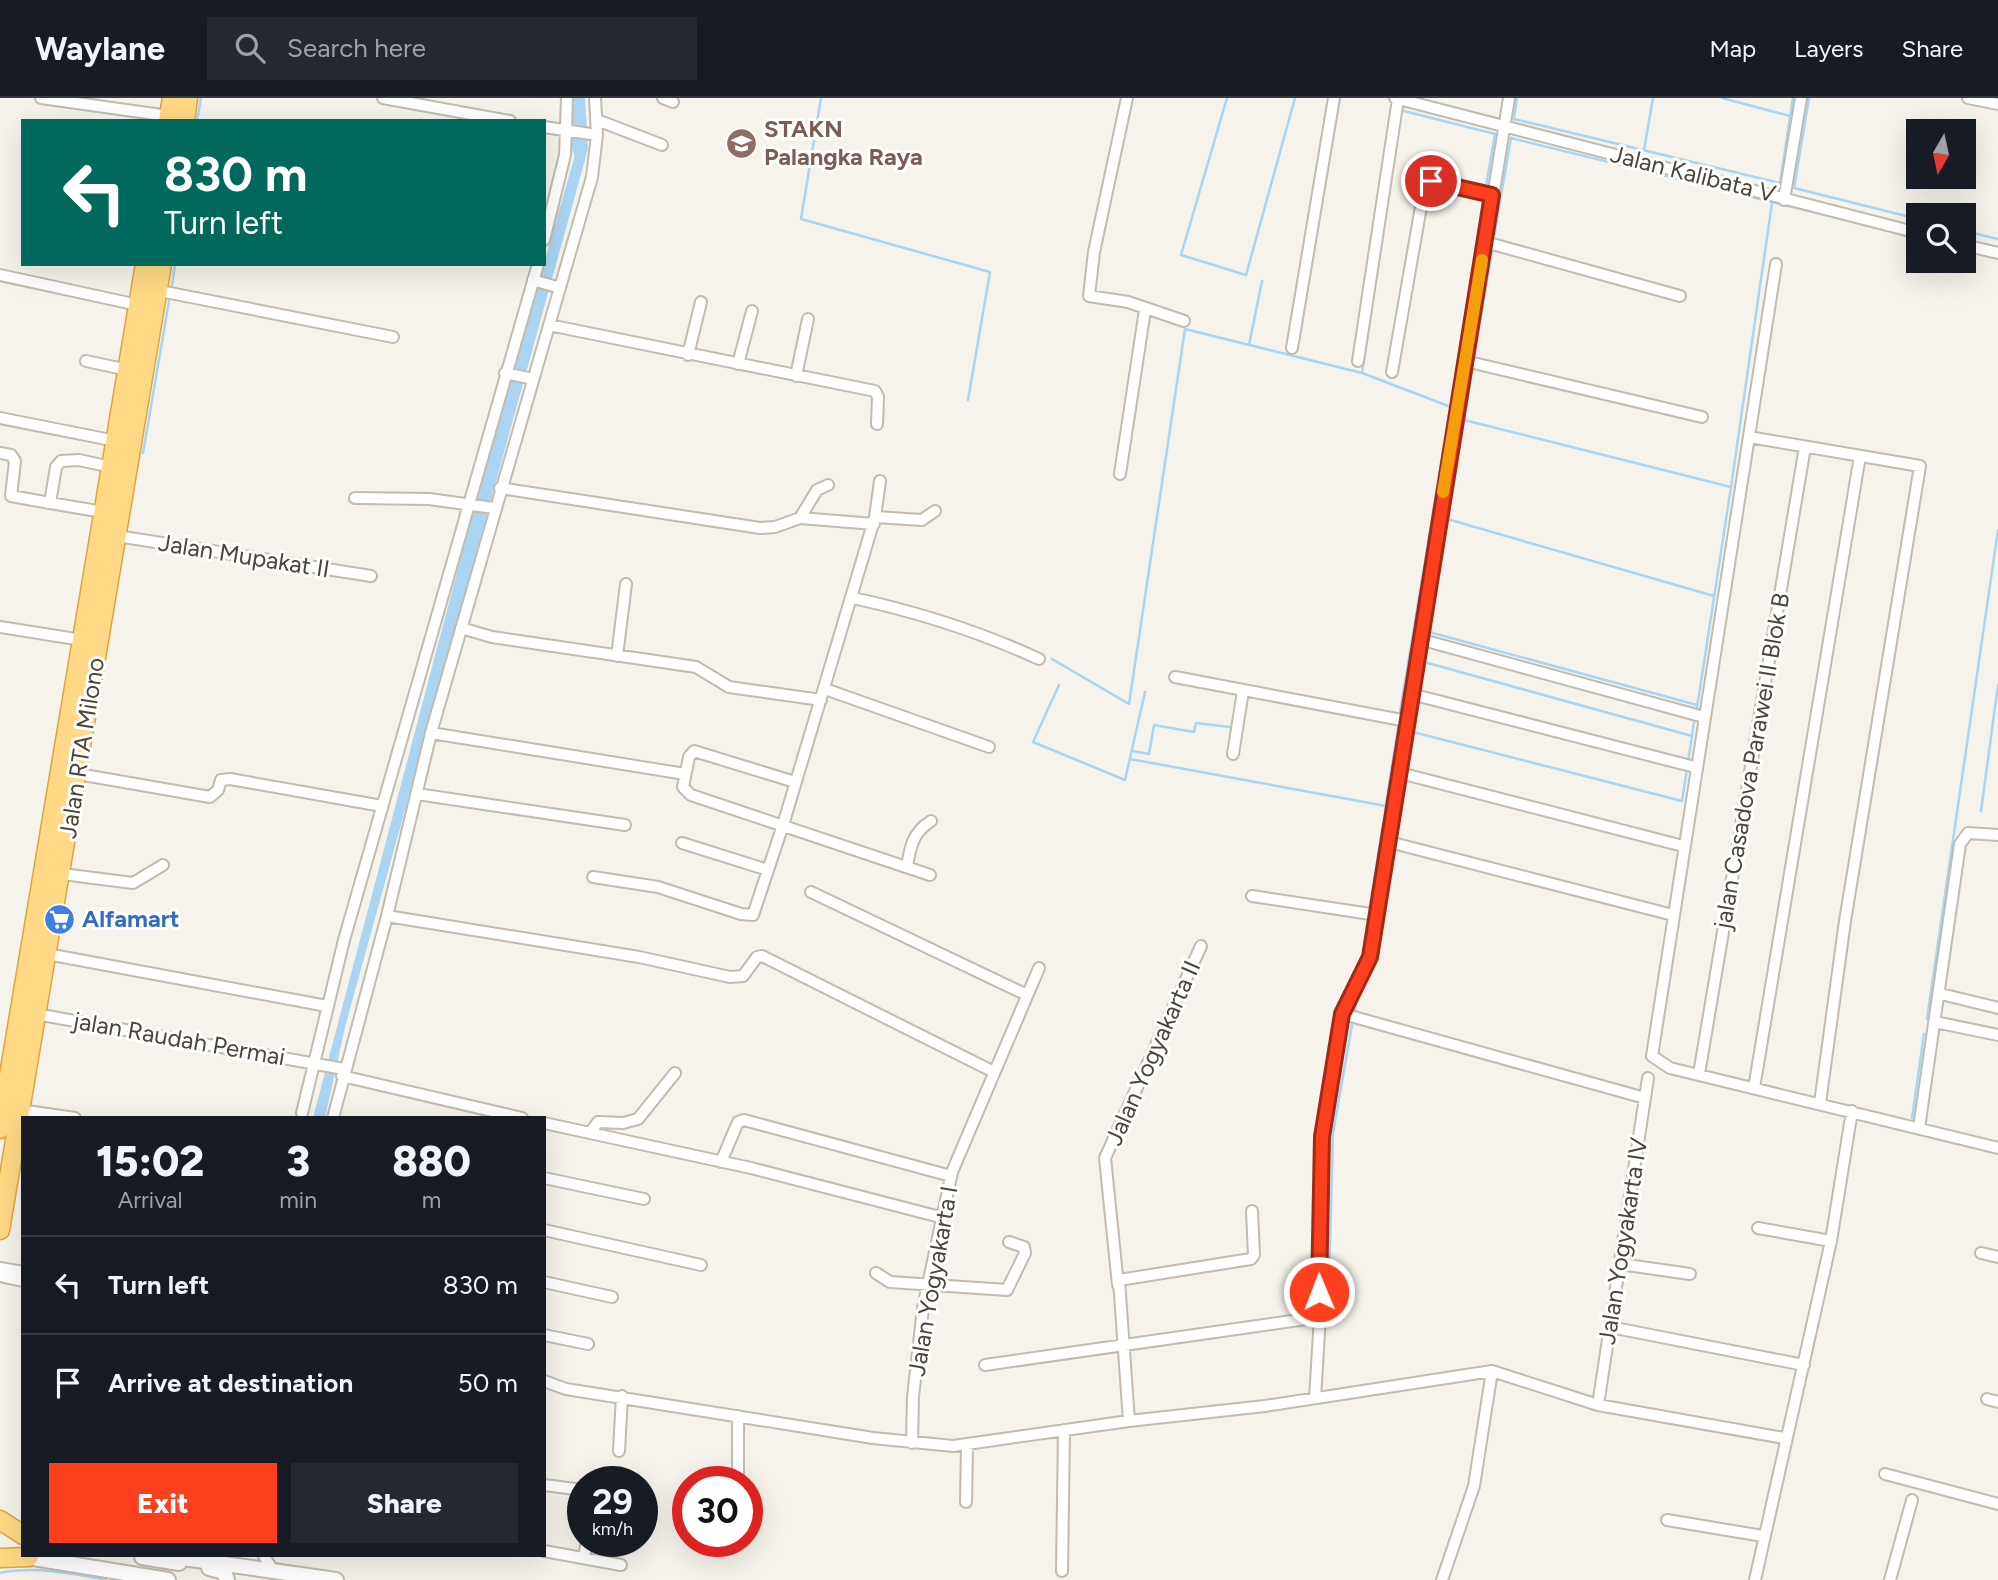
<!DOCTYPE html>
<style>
:root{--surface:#171b24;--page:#242831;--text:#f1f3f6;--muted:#9ea1a6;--line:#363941;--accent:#fc3f1d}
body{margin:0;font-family:Figtree,sans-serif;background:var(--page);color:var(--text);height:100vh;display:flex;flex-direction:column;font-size:26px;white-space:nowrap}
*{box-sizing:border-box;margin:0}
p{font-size:23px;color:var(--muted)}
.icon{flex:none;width:38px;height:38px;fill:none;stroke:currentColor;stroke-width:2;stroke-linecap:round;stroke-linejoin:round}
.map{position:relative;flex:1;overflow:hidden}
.details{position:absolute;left:21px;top:1018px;width:525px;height:441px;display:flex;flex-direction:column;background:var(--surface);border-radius:0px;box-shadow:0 7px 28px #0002}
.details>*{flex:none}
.hud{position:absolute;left:21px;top:21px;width:525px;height:147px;border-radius:0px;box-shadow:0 7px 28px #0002;background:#00695c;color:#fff;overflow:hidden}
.needle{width:46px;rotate:189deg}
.fabs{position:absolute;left:1906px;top:21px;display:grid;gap:14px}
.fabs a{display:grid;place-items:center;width:70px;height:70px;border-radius:0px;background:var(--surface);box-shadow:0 7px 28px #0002;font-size:35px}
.speed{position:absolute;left:567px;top:1368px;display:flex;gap:14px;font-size:35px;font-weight:700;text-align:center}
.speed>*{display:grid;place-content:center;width:91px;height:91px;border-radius:50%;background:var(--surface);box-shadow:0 7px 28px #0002;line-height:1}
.speed small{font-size:18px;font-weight:400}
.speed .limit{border:10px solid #d22;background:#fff;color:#111}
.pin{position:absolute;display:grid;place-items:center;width:60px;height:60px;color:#fff;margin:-30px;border:4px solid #fff;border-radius:50%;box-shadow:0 2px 7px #0007}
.me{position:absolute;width:77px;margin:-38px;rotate:359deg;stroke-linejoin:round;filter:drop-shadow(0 0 5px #0008)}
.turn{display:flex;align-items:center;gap:24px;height:147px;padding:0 28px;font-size:32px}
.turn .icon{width:91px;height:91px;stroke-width:2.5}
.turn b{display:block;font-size:49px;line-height:60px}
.eta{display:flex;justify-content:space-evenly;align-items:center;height:119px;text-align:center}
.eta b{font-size:42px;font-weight:800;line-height:49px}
.button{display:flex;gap:14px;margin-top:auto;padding:14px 28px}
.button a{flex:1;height:80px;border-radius:0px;background:var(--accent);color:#fff;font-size:28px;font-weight:800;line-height:80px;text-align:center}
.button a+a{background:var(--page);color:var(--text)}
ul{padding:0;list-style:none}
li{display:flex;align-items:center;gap:21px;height:98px;padding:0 28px;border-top:2px solid var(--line)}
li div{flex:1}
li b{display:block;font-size:26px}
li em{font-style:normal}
header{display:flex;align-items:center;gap:42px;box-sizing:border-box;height:98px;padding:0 35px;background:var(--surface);border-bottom:2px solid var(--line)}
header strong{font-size:33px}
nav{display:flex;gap:38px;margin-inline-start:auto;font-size:24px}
.search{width:490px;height:63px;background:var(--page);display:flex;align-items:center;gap:18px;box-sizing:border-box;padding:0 24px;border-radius:0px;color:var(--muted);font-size:26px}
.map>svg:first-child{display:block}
</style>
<header>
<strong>Waylane</strong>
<div class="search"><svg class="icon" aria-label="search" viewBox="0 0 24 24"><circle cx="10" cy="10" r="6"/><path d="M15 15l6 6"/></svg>Search here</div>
<nav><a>Map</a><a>Layers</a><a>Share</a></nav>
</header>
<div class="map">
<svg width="1998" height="1482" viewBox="0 0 1998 1482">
<rect width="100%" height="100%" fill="#f6f3ec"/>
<path fill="#a9d4f2" d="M 575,29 L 588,29 L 586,58 L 345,929 L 325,1020 L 313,1020 L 484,372 L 574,61 Z"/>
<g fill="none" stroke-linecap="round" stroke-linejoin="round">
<path stroke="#a9d4f2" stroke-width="2.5" d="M 821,0 L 801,121 L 990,174 L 968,302
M 1227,0 L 1181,157 L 1246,177 L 1295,0
M 1517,0 L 1514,21 L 1780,85 L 1793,0
M 1722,0 L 1790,18
M 1809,0 L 1794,90 L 1918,121
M 1400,12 L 1495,36 L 1486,88
M 197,23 L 201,0
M 1644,52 L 1653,0
M 1964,133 L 1998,141
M 1494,139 L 1511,40 L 1874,129
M 172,188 L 175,166
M 1249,247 L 1262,183
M 1474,258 L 1492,154
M 1472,272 L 1464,322 L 1731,389 L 1772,105
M 1362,275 L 1378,165
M 143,355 L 169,203
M 1439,378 L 1484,103
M 1447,421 L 1714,498
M 1429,534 L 1697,607
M 1428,540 L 1464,322
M 1052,561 L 1129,606 L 1185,231 L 1362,275 L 1451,309
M 1424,564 L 1692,638
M 1059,587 L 1033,644 L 1125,682 L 1145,594
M 1420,590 L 1427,547
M 1418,605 L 1413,634 L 1682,703 L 1687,671
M 1697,610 L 1731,389
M 1400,614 L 1437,391
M 1132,653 L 1149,656 L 1154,627 L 1194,634 L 1196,625 L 1230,629
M 1130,661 L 1386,708
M 1688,664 L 1694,624
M 1385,713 L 1398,629
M 1981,713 L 1998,587
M 1370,808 L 1383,726
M 1362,865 L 1368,823
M 1355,912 L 1356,900
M 1927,921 L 1998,432
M 1912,1020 L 1924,936
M 1328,1218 L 1333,1035 L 1352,927
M 0,1475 C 34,1468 72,1475 106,1482"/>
<path stroke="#a9d4f2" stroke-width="16" d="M 577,0 L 580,50"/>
<defs>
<path id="minor" d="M 41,0 L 169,18
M 383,0 L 510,23
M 663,0 L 673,4
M 1127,0 L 1094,154 L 1089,198 L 1128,204 L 1184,223
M 1395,0 L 1918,135
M 1968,0 L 1998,6
M 597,22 L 662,47
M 544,29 L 597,37
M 1784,102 L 1801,0
M 544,142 L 565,57 L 567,0
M 1485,144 L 1680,198
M 1964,147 L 1998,155
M 1776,166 L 1652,958 L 1670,970 L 1998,1050
M 0,177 L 138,207
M 533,182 L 560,190
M 155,192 L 393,239
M 549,227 L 875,293 L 878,299 L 877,326
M 1292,250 L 1334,0
M 688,257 L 701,204
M 86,263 L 128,272
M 1358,263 L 1398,1
M 1465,263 L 1702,319
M 738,266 L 752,213
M 1392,274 L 1425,86 L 1435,83 L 1492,97
M 505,275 L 533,281
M 796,278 L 808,221
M 0,320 L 116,343
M 1749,339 L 1920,368 L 1845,823 L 1820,1005
M 0,355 L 11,357 L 15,363 L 11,398 L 50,405
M 1120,376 L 1145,212
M 500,390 L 760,430 L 775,429 L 800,420 L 874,426
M 355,400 L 429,401 L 494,410
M 103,414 L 50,405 L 56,369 L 61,363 L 79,362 L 111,369
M 875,419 L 880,383
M 800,420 L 817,392 L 828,387
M 117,438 L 371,478
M 853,500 C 918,514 978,533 1039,561
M 0,529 L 82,542
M 461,530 L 492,539 L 696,569 L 729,589 L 821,602
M 1419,541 L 1704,619
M 617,558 L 626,486
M 1175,579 L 1407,623
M 825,591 L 989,649
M 1411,596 L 1695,669
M 431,635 L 685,676
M 1233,656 L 1243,593
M 1400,675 L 1683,748
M 78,676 L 210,699 L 218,692 L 221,682 L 230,681 L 382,708
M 795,684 L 694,653 L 689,659 L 683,689 L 691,697 L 930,777
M 417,696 L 625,727
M 1389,744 L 1673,817
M 682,745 L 768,772
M 907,769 C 910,749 913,734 931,723
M 62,776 L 133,785 L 163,767
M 593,779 L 658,789 L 741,816 L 753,817 L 783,727 L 875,419 L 922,422 L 935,413
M 811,794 L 1027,897
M 1252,798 L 1377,817
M 387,818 L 639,859 L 730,879 L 743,878 L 757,859 L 762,858 L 994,974
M 47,856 L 327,908
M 1941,896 L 1998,910
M 36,916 L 344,971
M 1343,916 L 1645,1000
M 1935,924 L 1998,937
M 1699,976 L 1805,349
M 342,978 L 522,1020
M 1754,990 L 1860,358
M 20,1012 L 75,1020
M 302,1015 L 344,842 L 538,166
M 333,1020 L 387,818 L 431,635 L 592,79 L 597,37 L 595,0
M 544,1025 L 751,1070 L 940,1119
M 1919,1030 L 1960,746 L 1968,735 L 1998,737
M 590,1035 L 598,1024 L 623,1025 L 638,1021 L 675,975
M 721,1064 L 738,1024 L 744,1022 L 951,1078
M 544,1080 L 644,1101
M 1758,1130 L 1831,1143
M 544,1132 L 701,1167
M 1981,1155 L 1998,1159
M 1620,1166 L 1690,1176
M 0,1170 L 23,1174
M 876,1175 L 890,1184 L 1007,1192 L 1025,1155 L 1024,1149 L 1009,1144
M 0,1178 L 23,1183
M 544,1184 L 612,1199
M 1118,1187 L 1105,1060 L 1201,848
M 1610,1229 L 1804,1267
M 544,1237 L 588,1246
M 985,1267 L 1320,1219
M 544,1283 L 566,1291 L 873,1340 L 953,1348 L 1129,1323 L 1265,1308 L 1492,1273 L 1598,1307 L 1784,1340
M 1315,1300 L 1320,1219 L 1322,1039 L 1343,916 L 1370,859 L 1509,0
M 1987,1301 L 1998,1304
M 1598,1307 L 1648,980
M 1129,1323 L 1119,1182 L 1251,1161 L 1254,1157 L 1252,1113
M 912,1345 L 913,1299 L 923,1210 L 952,1074 L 1039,870
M 619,1353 L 622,1298
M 1885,1376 L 1998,1406
M 738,1384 L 738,1318
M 544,1387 L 583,1392
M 966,1404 L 967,1348
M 1667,1422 L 1763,1438
M 544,1453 L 621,1467
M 264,1458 L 272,1471
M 584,1458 L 587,1444
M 1062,1473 L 1064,1332
M 1442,1482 L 1474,1388 L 1492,1273
M 1755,1482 L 1831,1143 L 1852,1013
M 1890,1482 L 1912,1402"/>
<path id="tertiary" d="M 21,1458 L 168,1482
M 169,1458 L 336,1482
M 142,1459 L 179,1465
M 209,1470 L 224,1474 L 227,1482"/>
<path id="trunk" d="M 168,23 L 172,0
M 185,23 L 188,0
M 0,1031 L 145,166
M 0,1132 L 162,166
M 0,1422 L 23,1437
M 0,1460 L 29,1459"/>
</defs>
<use href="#minor" stroke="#c2bbae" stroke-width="14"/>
<use href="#tertiary" stroke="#c2bbae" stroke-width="18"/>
<use href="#trunk" stroke="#e0a43c" stroke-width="21"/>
<use href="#minor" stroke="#fff" stroke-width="10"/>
<use href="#tertiary" stroke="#fff" stroke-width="14"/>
<use href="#trunk" stroke="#ffd985" stroke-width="18"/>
</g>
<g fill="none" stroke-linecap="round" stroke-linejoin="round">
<defs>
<path id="route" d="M 1319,1194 L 1322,1039 L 1342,916 L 1370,859 L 1492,97 L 1431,83"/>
</defs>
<use href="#route" stroke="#a42913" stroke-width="18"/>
<use href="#route" stroke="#fc3f1d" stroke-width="12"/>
<path stroke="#f59e0b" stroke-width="12" d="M 1443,394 L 1482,162"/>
</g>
<defs>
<symbol id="university-disc" viewBox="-11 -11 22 22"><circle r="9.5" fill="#8d6e63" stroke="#fff"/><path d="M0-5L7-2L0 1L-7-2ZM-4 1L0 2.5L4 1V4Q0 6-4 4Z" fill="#fff"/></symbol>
<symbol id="supermarket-disc" viewBox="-11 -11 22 22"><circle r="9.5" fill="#3f7fe0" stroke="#fff"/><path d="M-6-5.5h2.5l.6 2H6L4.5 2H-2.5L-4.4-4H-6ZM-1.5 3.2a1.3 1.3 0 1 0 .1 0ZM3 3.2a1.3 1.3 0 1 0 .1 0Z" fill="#fff"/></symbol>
</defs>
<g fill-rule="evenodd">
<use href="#university-disc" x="724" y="28" width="35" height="35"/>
<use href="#supermarket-disc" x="42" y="804" width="35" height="35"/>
</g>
<g text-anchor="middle" stroke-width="6" stroke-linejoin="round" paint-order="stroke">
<g font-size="24" font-weight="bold" fill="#785e54" stroke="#fff" text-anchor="start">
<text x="764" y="39">STAKN<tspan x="764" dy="28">Palangka Raya</tspan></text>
</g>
<g font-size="24" fill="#4b4439" stroke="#fff">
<text transform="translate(1693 76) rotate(14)" y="8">Jalan Kalibata V</text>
<text transform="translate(244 458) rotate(9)" y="8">Jalan Mupakat II</text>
<text transform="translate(82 650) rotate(-81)" y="8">Jalan RTA Milono</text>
<text transform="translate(1752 663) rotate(-80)" y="8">jalan Casadova Parawei II Blok B</text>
<text transform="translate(179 941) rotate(10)" y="8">jalan Raudah Permai</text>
<text transform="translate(1153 955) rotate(-66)" y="8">Jalan Yogyakarta II</text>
<text transform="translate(1623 1143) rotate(-81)" y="8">Jalan Yogyakarta IV</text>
<text transform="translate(933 1183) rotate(-80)" y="8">Jalan Yogyakarta I</text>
</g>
<g font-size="24" font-weight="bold" fill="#366cbe" stroke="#fff" text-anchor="start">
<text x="82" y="829">Alfamart</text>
</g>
</g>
</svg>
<div class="fabs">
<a><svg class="needle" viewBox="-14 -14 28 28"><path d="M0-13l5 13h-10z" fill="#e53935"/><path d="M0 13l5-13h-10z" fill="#9ea1a6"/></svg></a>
<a><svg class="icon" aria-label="search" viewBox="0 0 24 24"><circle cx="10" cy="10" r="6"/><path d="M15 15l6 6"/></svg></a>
</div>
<div class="speed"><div>29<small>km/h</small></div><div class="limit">30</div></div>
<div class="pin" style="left:1431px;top:83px;background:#d93025"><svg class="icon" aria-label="arrive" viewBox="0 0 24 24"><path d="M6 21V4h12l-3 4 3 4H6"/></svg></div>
<svg class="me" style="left:1319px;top:1194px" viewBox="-20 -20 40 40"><circle r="17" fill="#fc3f1d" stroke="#fff" stroke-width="3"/><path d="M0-11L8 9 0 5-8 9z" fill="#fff"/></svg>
<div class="hud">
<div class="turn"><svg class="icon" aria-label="left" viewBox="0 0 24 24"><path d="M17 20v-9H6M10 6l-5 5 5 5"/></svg><div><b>830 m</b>Turn left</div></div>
</div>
<section class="details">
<div class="eta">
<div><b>15:02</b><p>Arrival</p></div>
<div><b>3</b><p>min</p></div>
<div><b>880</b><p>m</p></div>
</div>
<ul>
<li><svg class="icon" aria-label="left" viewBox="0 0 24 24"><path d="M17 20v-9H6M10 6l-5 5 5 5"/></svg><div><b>Turn left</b></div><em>830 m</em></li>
<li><svg class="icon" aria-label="arrive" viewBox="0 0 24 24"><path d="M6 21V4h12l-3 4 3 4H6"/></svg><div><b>Arrive at destination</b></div><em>50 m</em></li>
</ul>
<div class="button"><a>Exit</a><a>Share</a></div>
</section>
</div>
